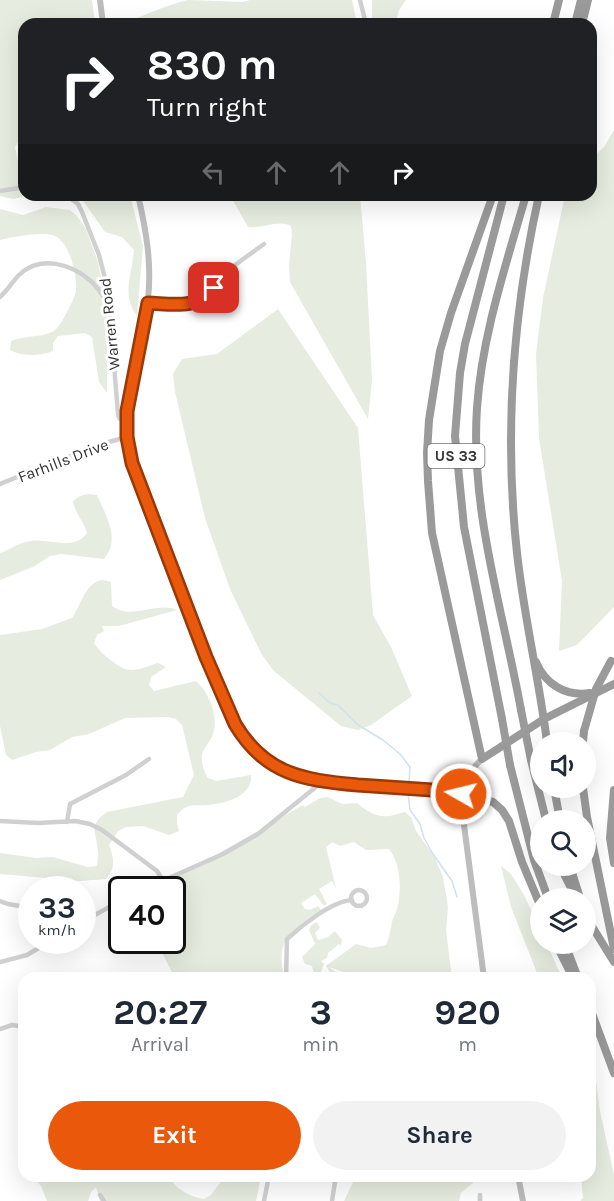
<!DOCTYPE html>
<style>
:root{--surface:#fff;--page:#f2f2f3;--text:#1f2937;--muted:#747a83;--accent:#ea580c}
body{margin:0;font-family:Karla,sans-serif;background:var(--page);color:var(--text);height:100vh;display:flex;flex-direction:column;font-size:22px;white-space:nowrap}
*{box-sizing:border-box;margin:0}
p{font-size:20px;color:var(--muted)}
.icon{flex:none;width:33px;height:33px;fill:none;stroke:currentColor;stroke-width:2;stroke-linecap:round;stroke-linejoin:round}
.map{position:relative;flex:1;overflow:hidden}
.details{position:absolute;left:18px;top:972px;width:578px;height:210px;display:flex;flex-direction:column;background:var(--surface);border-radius:18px;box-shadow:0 6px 24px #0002}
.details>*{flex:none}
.hud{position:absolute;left:18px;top:18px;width:579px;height:183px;border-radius:18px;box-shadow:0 6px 24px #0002;background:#202124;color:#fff;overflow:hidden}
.fabs{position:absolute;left:530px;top:732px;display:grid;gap:12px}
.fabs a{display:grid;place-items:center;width:66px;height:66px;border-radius:50%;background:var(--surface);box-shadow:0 6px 24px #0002;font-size:30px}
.speed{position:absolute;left:18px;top:876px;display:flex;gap:12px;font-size:30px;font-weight:700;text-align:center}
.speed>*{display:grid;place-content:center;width:78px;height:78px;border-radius:50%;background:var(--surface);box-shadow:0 6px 24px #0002;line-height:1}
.speed small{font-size:15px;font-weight:400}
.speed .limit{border:3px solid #111;border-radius:9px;background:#fff;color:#111}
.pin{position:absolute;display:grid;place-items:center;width:51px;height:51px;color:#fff;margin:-26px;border-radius:12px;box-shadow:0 3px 9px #0006}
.me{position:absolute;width:66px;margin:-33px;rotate:278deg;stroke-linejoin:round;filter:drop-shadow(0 0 4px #0008)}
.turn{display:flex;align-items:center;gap:21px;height:126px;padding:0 30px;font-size:27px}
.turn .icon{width:78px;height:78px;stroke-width:2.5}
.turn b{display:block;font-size:42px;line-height:51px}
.lanes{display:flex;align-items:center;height:57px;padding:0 30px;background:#0003;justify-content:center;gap:30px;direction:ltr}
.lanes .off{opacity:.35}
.eta{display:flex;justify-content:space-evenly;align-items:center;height:102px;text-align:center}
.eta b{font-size:36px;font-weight:700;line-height:42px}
.cta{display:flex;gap:12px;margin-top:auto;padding:12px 30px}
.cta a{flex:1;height:69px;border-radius:36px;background:var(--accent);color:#fff;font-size:24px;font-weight:700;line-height:69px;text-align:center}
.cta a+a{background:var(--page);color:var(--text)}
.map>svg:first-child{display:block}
</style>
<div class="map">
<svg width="614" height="1201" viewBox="0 0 614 1201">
<rect width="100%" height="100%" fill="#fff"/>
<path fill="#e6ecdf" d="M 0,0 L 92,0 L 95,24 L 24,24 L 24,133 L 15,147 L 24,189 L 22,197 L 13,199 L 0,196 Z
M 188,0 L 243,2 L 250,0 L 352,0 L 357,24 L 128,24 L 127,22 C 147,14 167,5 188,0 Z
M 372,0 L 406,0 L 399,10 L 395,24 L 372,24 Z
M 614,130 L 614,607 L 577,645 L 559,651 L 562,581 L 539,438 L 536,354 L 543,298 L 565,195 L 591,195 L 591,159 L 604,147 Z
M 83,195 L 130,195 L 143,246 L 137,316 C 121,296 132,274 134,250 L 122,237 L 105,232 L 84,202 Z
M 230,195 L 360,195 L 366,263 L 372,380 L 368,419 L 290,282 L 289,265 L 292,235 L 291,226 C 278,219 263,229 248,227 Z
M 46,207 L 70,210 L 77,216 L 86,229 L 98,262 L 107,307 L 107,393 L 99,382 L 92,337 L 85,333 L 58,336 L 53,343 L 53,351 C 39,356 23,357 10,350 L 11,341 C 25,335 45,338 55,330 C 61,326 76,296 76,290 C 77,275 70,243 55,236 C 43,231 13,237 0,240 L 0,209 L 23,215 Z
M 278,309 L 358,428 L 373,615 L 391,647 L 412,696 L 371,725 L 358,730 L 341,726 L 274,671 L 262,655 L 230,589 L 205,518 L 175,392 L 173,374 L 182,359 L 217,354 Z
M 88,494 L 97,495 C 106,516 121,539 104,559 L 61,554 L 50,556 L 35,566 L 0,580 L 0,553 C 10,550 19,542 31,541 C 50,538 74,552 87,533 C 84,521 75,514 73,501 L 80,496 Z
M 103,580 L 111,582 L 112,606 C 132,621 156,601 177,610 L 119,626 L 102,626 L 104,631 L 97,635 L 94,643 C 99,651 105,656 112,661 C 130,676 138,669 158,663 L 166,667 L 151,677 L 149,685 L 154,691 L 196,681 C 209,692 219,717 213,734 C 211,741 204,747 202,755 C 201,763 204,772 208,778 L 216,781 L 251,775 C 253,796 226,803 208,805 C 200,806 191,804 184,808 C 181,810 179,813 177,815 L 177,823 L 179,831 L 169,835 L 143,826 L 126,827 L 118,831 L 109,845 C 114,859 116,868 106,879 L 80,881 L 0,874 L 0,853 L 36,858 L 53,857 L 88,867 L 97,866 C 97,862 99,856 98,852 C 97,832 87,826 107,812 L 183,797 L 194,775 L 182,725 L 176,719 L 168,717 L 125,718 L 89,734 L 72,737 L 50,750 L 36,752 L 12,760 L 6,755 L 0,726 L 0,635 L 42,629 L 72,618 C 82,604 85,582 103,580 Z
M 328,797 L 342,804 L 357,803 C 366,811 377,818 390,816 C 395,815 400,813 405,812 L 411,817 L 416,831 L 434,856 L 443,877 L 448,907 L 446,930 L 452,978 L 361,978 L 329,967 L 343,978 L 331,978 L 333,977 L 326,966 L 356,944 L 371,948 L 386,945 C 390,937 390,930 392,922 C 393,917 396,913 397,909 C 402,891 401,864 389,849 L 366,850 L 354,842 L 340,846 L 332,842 L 326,847 L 336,888 L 332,881 L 319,889 L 327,904 L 324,906 L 315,894 L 301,903 L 305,909 L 310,910 L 318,906 L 321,910 C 292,931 275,937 284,978 L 175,978 L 156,941 L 172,940 L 172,890 L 155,890 L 303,805 L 305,807 L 320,798 Z
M 501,866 L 511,874 L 523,893 L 540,929 L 540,944 L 547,944 L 562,978 L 539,978 L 511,907 Z
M 317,922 L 320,928 L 315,933 L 318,940 L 328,937 L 335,931 L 342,940 L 341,946 L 339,944 L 328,953 L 327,958 L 321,961 L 324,964 L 320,975 L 314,973 L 312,966 L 305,964 L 302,957 L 315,944 L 309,930 L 311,925 Z
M 590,1050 L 593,1059 L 600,1111 L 614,1175 L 614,1201 L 580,1201 L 583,1198 L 581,1176 L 590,1176 Z
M 32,1176 L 170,1176 C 174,1189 191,1197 204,1199 L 211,1195 L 225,1176 L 261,1176 L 256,1201 L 100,1201 L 96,1187 L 91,1192 L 88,1201 L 47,1201 L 41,1186 Z
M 356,1176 L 472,1176 L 473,1183 L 461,1193 L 459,1201 L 344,1201 Z"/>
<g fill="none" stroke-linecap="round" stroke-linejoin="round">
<path stroke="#cfe2ee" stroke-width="1.5" d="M 319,693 L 330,703 L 338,705 L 358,725 L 383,740 L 400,754 L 410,767 L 409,783
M 408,793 L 410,810 L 420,824 L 424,838 L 433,854 L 452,881 L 457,897"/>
<path stroke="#d0d0d0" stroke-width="4.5" d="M 360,0 L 366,24
M 0,191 L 24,187
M 66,195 L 78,204 L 82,212 L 99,255 L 108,290 L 118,414 L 119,418 L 127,424
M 0,297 C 8,290 12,282 19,275 C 40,254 72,264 92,282 C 98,288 103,297 110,304
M 148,304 L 193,304 L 203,300 L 224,273 L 264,244
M 0,484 L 98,445 L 127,437
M 0,821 L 38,823 L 75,821 L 90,824 L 102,830 L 157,871 L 162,879
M 67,822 L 70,804 L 126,775 L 149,759
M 142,890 L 223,854 L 258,834 L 322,782
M351 898a8 8 0 1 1 16 0a8 8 0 1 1-16 0Z
M 0,901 L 8,904 L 32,908
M 82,922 L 122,900
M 0,962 L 27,955 L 52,940
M 286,978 L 287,939 C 301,926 332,901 352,900
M 0,1029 L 12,1025 L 24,1027
M 100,1195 L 104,1201
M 480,1195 L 480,1201
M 264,1201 L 269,1176
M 332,1201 L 335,1182 L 339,1176"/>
<path stroke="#bdbdbd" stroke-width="6" d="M 100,0 L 103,24
M 138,195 C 146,230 152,263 148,299 C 144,344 124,388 127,434 C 128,456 135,476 143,496 L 235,724 C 264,775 305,781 358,785 C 388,787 417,789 447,791 L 461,794
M 482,759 C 469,771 461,784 461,802 L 484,978
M 518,1176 L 523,1201"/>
<path stroke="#9a9a9a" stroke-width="8" d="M 553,24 L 559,0
M 575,24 L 581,0
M 582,24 L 588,0
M 493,195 L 451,313 L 440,351 L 429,420 L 427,453 L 428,481 L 432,533 L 482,759 L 544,719 L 614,684
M 539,195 C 513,312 504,434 517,553 C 524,617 539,679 547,742
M 536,662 C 545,684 566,697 590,693
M 521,710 C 503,611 470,510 477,408 C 482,335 506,265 526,195
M 502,719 L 464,527 L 455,436 L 460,373 L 465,344 L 504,195
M 583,742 L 584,731
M 531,760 L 546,820
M 510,765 L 534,860 L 548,898
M 554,788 L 560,820
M 583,788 L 587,817 L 614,949
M 614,790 L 610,838 L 614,863
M 461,794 L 493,802 L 502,810 L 509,821 L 522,862 L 540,905
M 560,866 L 576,898
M 570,866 L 579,895
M 585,915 L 614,962
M 556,944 L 573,978
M 565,944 L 578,978
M 590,1008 L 614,1073"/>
<path stroke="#9a9a9a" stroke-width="8" d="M 521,710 L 531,760
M 502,719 L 510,765
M 584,731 L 596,689 L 611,661"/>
</g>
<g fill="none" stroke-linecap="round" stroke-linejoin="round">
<defs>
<path id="route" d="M 214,288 C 197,310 173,304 148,303 L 127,411 L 127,437 L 132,463 L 206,657 L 235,724 C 265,775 304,780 358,785 C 387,787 417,789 447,791 L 461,794"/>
</defs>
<use href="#route" stroke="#983908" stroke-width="15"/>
<use href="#route" stroke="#ea580c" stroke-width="10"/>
</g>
<g text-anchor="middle" stroke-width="6" stroke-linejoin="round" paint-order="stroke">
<rect fill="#fff" stroke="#707070" stroke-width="1.5" x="427.5" y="444" width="57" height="24" rx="4.5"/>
<g font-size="15" font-weight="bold" fill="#333">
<text x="456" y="461">US 33</text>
</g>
<g font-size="16" fill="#333" stroke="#fff">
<text transform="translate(109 324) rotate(-96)" y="6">Warren Road</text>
<text transform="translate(63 460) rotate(-21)" y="6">Farhills Drive</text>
</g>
</g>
</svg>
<div class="fabs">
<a><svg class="icon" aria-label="sound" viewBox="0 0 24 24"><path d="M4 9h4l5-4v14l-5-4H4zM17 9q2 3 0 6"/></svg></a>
<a><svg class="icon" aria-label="search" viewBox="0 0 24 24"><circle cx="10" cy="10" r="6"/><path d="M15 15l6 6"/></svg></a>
<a><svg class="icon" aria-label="layers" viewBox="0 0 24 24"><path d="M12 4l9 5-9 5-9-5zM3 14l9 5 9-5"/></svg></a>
</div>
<div class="speed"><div>33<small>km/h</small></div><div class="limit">40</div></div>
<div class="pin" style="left:214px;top:288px;background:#d93025"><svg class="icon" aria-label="arrive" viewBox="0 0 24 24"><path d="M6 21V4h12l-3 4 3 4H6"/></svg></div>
<svg class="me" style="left:461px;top:794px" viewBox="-20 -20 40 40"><circle r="17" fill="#ea580c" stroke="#fff" stroke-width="3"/><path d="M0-11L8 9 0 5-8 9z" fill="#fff"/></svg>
<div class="hud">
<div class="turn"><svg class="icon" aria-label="right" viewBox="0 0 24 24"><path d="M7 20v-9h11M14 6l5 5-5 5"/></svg><div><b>830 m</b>Turn right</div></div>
<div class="lanes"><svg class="icon off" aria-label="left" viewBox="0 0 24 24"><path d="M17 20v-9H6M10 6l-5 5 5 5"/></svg><svg class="icon off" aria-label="ahead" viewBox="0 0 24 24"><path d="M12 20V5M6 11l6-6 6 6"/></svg><svg class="icon off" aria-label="ahead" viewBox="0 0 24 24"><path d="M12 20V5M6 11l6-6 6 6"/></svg><svg class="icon" aria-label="right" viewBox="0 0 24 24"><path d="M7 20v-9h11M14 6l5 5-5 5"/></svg></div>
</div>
<section class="details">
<div class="eta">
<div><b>20:27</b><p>Arrival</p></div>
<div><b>3</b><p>min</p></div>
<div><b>920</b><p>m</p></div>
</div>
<div class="cta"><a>Exit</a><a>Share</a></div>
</section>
</div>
